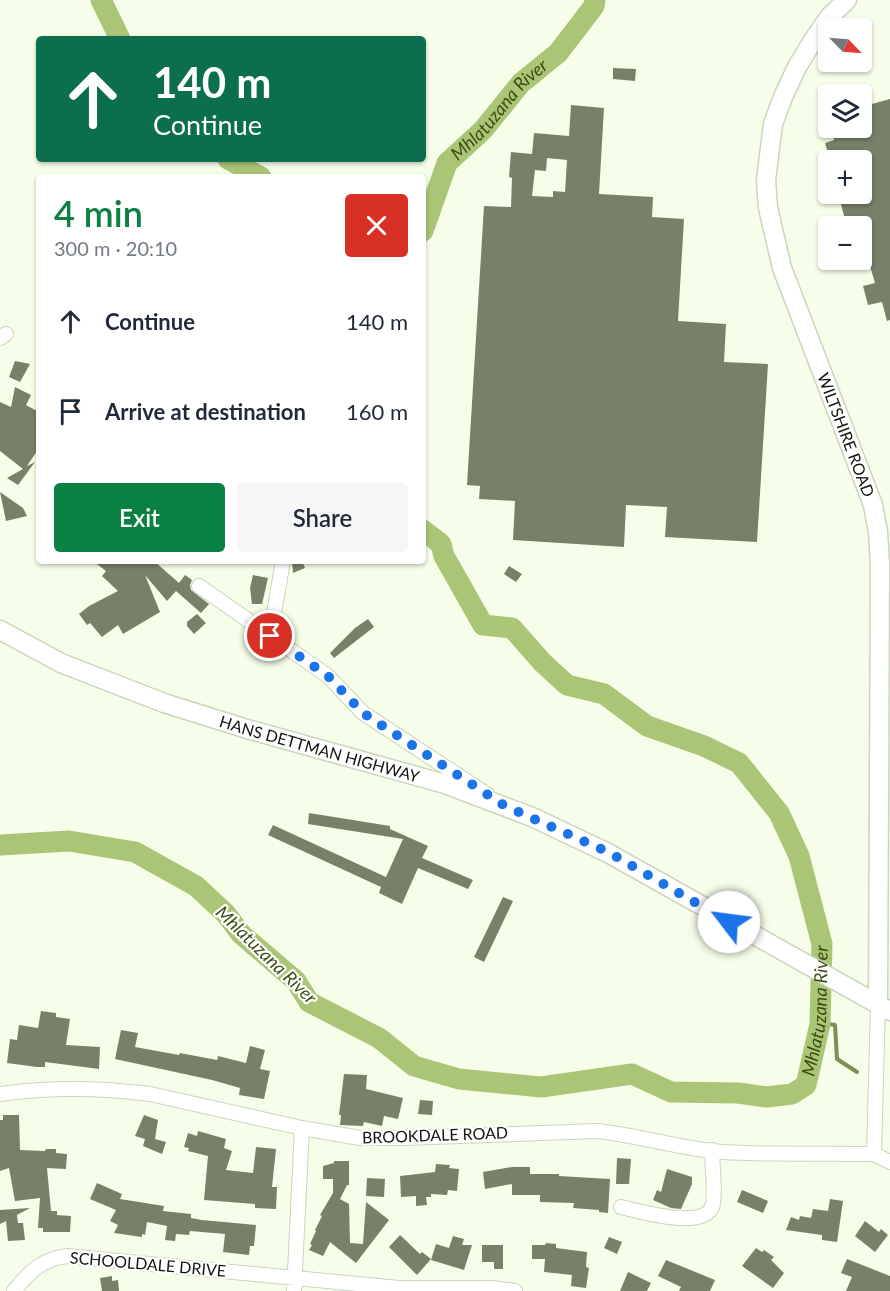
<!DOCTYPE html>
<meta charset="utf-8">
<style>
:root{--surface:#fff;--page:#f6f6f7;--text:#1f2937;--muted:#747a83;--accent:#0b8043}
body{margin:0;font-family:Lato,sans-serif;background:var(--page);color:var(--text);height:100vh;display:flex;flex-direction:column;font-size:22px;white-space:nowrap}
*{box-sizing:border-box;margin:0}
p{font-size:20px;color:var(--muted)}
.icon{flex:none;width:33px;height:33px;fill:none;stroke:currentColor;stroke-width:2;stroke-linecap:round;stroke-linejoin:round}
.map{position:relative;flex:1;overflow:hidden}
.drawer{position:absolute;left:36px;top:174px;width:390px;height:390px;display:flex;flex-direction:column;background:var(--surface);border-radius:6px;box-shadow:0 2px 4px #0004}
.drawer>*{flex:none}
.guide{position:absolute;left:36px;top:36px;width:390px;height:126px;border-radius:6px;box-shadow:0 2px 4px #0004;background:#0b6e4f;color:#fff;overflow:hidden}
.needle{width:39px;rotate:115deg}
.tools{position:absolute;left:818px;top:18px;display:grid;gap:12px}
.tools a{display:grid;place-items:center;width:54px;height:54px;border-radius:6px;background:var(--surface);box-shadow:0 2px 4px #0004;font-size:30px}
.pin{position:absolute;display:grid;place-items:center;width:51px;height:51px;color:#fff;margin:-26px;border:3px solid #fff;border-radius:50%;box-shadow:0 2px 6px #0007}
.me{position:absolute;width:66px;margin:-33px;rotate:300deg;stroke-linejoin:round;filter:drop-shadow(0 0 4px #0008)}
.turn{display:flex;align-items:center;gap:21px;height:126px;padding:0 18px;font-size:27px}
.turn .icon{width:78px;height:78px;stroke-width:2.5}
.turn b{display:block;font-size:42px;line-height:51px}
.round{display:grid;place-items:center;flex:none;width:63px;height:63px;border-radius:6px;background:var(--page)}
.headline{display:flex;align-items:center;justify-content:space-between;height:102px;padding:0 18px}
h1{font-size:36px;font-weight:600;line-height:45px;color:var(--accent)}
.action{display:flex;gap:12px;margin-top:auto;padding:12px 18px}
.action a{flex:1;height:69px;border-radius:6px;background:var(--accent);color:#fff;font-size:24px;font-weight:600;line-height:69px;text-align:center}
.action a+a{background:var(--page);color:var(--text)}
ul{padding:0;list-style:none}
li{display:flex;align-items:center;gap:18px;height:90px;padding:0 18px}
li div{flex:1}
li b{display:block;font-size:22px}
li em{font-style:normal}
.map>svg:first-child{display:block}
</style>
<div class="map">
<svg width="890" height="1291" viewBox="0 0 890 1291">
<rect width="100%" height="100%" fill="#f6fee9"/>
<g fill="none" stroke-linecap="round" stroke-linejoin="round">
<path stroke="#7c9056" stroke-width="4" d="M 818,1032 L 829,1024 L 835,1025 L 837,1059 L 857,1072"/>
<g stroke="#a9c575" stroke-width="21">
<path d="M 101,0 L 120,39"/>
<path d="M 228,159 L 261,177"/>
<path id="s1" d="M 423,231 L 447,163 L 483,130 L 521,83 L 558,53 L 594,6 L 595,0"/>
<path id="s2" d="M 0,845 L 69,841 L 135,852 L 196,886 L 226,914 L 241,934 L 296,981 L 309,1002 L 379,1038 L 414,1066 L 459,1079 L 541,1087 L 632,1074 L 671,1092 L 738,1093 L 767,1097 L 792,1094 L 806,1085 L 820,1024 L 822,944 L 799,856 L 779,813 L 739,763 L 704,746 L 647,726 L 604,694 L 567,685 L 543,663 L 512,628 L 483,625 L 444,556 L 441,544 L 423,530"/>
</g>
</g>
<path fill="#778069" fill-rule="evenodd" d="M 613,68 L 636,69 L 635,81 L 613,79 Z
M 890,99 L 890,320 L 887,321 L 882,302 L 868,305 L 863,286 L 875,283 L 867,256 L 861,258 L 861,226 L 847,226 L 838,194 L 861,194 L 861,160 L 830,160 L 825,143 L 834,140 L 831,128 L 861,128 L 861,107 Z
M 571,105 L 604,108 L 599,194 L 653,197 L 652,217 L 684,219 L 678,321 L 726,324 L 724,362 L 768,364 L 757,542 L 665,537 L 667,507 L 626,505 L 624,547 L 513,540 L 515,501 L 479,499 L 480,486 L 467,485 L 484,206 L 511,207 L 512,178 L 509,177 L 511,152 L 532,154 L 534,133 L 569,136 ZM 547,158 L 567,160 L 565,192 L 553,191 L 553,197 L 532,196 L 535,170 L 546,171 Z
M 15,361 L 30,364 L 20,382 L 9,377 Z
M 15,387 L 31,395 L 26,405 L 39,412 L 39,448 L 27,466 L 35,462 L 18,485 L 7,478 L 23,469 L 0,451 L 0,402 L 11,407 Z
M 0,492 L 23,508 L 27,516 L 6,521 Z
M 93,561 L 154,561 L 179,583 L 185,575 L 192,580 L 190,585 L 191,590 L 209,604 L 201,613 L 176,591 L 167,601 L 145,575 L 160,612 L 123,634 L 118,625 L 102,637 L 90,623 L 87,625 L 79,614 L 89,606 L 118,591 L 102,576 L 106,571 Z
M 292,561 L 302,561 L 305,568 L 293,573 Z
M 509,566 L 522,574 L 516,582 L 504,574 Z
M 253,575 L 268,578 L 262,604 L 252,604 L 250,588 Z
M 197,614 L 206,623 L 194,634 L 187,626 L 187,622 Z
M 368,619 L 374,627 L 334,658 L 330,653 L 355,628 Z
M 309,813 L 390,826 L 390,829 L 428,846 L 422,858 L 473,880 L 468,889 L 418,868 L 402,904 L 379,893 L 381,887 L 268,835 L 273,825 L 386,877 L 403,839 L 308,824 Z
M 503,897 L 513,901 L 484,962 L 474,957 Z
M 41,1011 L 56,1013 L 56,1017 L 70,1019 L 66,1045 L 100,1047 L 99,1069 L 45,1062 L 45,1067 L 37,1067 L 7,1063 L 10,1039 L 17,1040 L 19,1025 L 38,1028 Z
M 121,1030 L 138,1033 L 135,1047 L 179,1055 L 180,1053 L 217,1060 L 218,1056 L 246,1063 L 250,1046 L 265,1050 L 260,1069 L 270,1071 L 264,1099 L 239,1095 L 240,1088 L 212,1080 L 115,1059 Z
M 344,1074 L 367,1075 L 366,1089 L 403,1098 L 398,1119 L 384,1116 L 382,1126 L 364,1122 L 363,1126 L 340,1125 L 341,1115 L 339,1115 Z
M 420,1100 L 433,1101 L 432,1115 L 418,1114 Z
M 3,1115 L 19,1115 L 20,1150 L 45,1151 L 46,1149 L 56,1149 L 56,1153 L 67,1154 L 66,1169 L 47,1168 L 51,1211 L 57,1211 L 57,1215 L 71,1216 L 70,1232 L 43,1232 L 43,1228 L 38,1228 L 40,1198 L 15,1201 L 9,1168 L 0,1171 L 0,1120 L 3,1120 Z
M 144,1115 L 158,1120 L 155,1139 L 166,1142 L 162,1154 L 143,1146 L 145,1139 L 135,1136 Z
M 198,1131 L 226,1139 L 224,1148 L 232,1151 L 226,1170 L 253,1173 L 256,1147 L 276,1149 L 272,1187 L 277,1187 L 276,1209 L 255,1208 L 255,1204 L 204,1200 L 208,1156 L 188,1151 L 189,1148 L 184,1147 L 188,1133 L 197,1136 Z
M 617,1158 L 631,1159 L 629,1184 L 616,1184 Z
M 334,1161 L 349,1161 L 349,1185 L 347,1185 L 340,1199 L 349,1204 L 350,1243 L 363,1244 L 366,1202 L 389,1220 L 356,1263 L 330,1242 L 323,1256 L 309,1250 L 312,1245 L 310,1244 L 316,1231 L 315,1230 L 322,1216 L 320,1215 L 333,1193 L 333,1179 L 323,1179 L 323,1166 L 334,1163 Z
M 436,1164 L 450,1165 L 449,1168 L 459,1169 L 457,1191 L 448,1190 L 447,1195 L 431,1194 L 431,1197 L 426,1197 L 427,1205 L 416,1206 L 416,1196 L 401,1197 L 400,1176 L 435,1172 Z
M 512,1167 L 530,1167 L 530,1174 L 559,1174 L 559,1176 L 610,1179 L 608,1213 L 599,1212 L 599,1210 L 573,1208 L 574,1203 L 540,1202 L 540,1195 L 512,1195 L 512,1184 L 485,1189 L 483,1172 Z
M 667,1169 L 692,1177 L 692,1184 L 681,1209 L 671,1208 L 653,1200 L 657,1190 L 661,1192 Z
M 367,1178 L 385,1179 L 384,1197 L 366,1196 Z
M 97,1183 L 122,1194 L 120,1199 L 164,1206 L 163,1211 L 191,1214 L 191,1218 L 202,1220 L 256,1225 L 254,1246 L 250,1246 L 249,1255 L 223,1252 L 225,1234 L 190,1231 L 189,1235 L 176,1234 L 175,1241 L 165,1240 L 167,1226 L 147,1222 L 145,1235 L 142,1234 L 142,1237 L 114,1233 L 118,1225 L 110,1221 L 116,1210 L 90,1199 Z
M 742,1190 L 768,1201 L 763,1213 L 737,1202 Z
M 830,1199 L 843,1201 L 837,1242 L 822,1240 L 822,1235 L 786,1230 L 791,1217 L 799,1220 L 800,1216 L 811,1218 L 813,1209 L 828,1211 Z
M 30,1208 L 17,1215 L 18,1223 L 23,1223 L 25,1240 L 8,1241 L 6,1221 L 0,1224 L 0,1210 Z
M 865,1221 L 879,1232 L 881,1229 L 888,1235 L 875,1252 L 855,1236 Z
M 400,1235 L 420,1254 L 422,1252 L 431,1259 L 417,1275 L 389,1247 Z
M 453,1236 L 464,1239 L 462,1245 L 472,1245 L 464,1270 L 431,1260 L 436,1244 L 449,1248 Z
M 609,1237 L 622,1242 L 617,1254 L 604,1248 Z
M 546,1243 L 556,1244 L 556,1248 L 587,1252 L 586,1267 L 589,1268 L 586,1288 L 571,1286 L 572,1275 L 544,1272 L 545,1259 L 532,1259 L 532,1245 L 545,1245 Z
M 482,1245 L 503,1245 L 503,1269 L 494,1269 L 494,1262 L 482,1262 Z
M 756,1248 L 762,1252 L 764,1250 L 774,1257 L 771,1260 L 784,1273 L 773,1288 L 742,1266 Z
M 847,1259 L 890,1276 L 890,1291 L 846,1291 L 852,1277 L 841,1273 Z
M 666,1260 L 715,1280 L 710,1291 L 679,1291 L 681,1287 L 658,1276 Z
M 628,1272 L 651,1283 L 647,1291 L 620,1291 Z
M 112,1276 L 112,1281 L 118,1280 L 119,1291 L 102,1291 L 100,1278 Z"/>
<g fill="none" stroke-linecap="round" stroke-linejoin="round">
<defs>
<path id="minor" d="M 0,338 L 6,334
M 199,586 L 328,676 L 363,713 L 488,795
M 270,636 L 283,561
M 0,1094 C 48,1087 103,1088 150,1094 L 302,1128 L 360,1138 L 405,1138 L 596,1131 C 639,1135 680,1149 722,1152 C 773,1155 823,1153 874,1154 L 890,1162
M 874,1154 L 878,1004
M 621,1207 C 639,1211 702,1230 712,1207 C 716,1197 712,1163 712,1150
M 14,1291 C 29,1272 42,1259 67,1256 L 399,1288 L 492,1288 L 515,1291
M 294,1291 L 302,1128"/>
<g id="tertiary">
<path id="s3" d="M 847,0 L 830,16 L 814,39 L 797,67 L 783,97 L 773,124 L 766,180 L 768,208 L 782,268 L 873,505 L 878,532 L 880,564 L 878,1004"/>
<path id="s4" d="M 0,630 L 61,663 L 164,703 L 247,729 L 445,784 L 532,817 L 608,853 L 890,1011"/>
</g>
</defs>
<use href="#minor" stroke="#cbd5bc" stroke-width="16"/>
<use href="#tertiary" stroke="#cbd5bc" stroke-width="21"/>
<use href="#minor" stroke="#fff" stroke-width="14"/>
<use href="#tertiary" stroke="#fff" stroke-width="18"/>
</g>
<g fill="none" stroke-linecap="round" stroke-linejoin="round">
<path stroke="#1a73e8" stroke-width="10" stroke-dasharray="0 18" d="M 270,636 L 328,676 L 363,713 L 505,806 L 608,852 L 729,922"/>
</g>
<g text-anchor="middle" stroke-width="4.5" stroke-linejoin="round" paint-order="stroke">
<g font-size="16" fill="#12160d" stroke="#fff">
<text dy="6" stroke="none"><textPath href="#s3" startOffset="471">WILTSHIRE ROAD</textPath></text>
<text dy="6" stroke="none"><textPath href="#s4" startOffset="342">HANS DETTMAN HIGHWAY</textPath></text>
<text transform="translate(435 1135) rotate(-2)" y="6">BROOKDALE ROAD</text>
<text transform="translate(148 1264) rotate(5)" y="6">SCHOOLDALE DRIVE</text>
</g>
<g font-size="18" font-style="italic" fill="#3b4c12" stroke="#fff">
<text dy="6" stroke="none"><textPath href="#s1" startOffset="147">Mhlatuzana River</textPath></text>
<text transform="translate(266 955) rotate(44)" y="6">Mhlatuzana River</text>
<text dy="6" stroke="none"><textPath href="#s2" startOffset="970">Mhlatuzana River</textPath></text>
</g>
</g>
</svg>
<div class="tools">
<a><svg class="needle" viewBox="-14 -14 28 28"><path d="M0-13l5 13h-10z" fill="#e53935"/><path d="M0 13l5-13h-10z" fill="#747a83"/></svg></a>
<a><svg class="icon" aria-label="layers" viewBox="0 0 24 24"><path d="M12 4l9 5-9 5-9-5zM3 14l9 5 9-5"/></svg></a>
<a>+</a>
<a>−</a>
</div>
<div class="pin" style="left:270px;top:636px;background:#d93025"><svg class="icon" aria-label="arrive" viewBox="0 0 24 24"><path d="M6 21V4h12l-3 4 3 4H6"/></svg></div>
<svg class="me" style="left:729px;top:922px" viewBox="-20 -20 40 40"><circle r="19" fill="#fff"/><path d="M0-13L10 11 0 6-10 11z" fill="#1a73e8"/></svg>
<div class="guide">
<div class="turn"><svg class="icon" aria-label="ahead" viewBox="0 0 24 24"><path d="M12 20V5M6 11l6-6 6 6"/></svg><div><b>140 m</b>Continue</div></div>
</div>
<section class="drawer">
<div class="headline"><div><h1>4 min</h1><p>300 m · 20:10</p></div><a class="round" style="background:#d93025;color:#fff"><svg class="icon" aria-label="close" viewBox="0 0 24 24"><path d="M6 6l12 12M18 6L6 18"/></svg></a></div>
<ul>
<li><svg class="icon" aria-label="ahead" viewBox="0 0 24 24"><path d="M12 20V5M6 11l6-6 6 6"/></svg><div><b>Continue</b></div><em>140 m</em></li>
<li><svg class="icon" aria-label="arrive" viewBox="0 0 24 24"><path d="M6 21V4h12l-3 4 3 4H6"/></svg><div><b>Arrive at destination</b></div><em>160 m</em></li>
</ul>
<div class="action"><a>Exit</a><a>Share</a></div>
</section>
</div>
